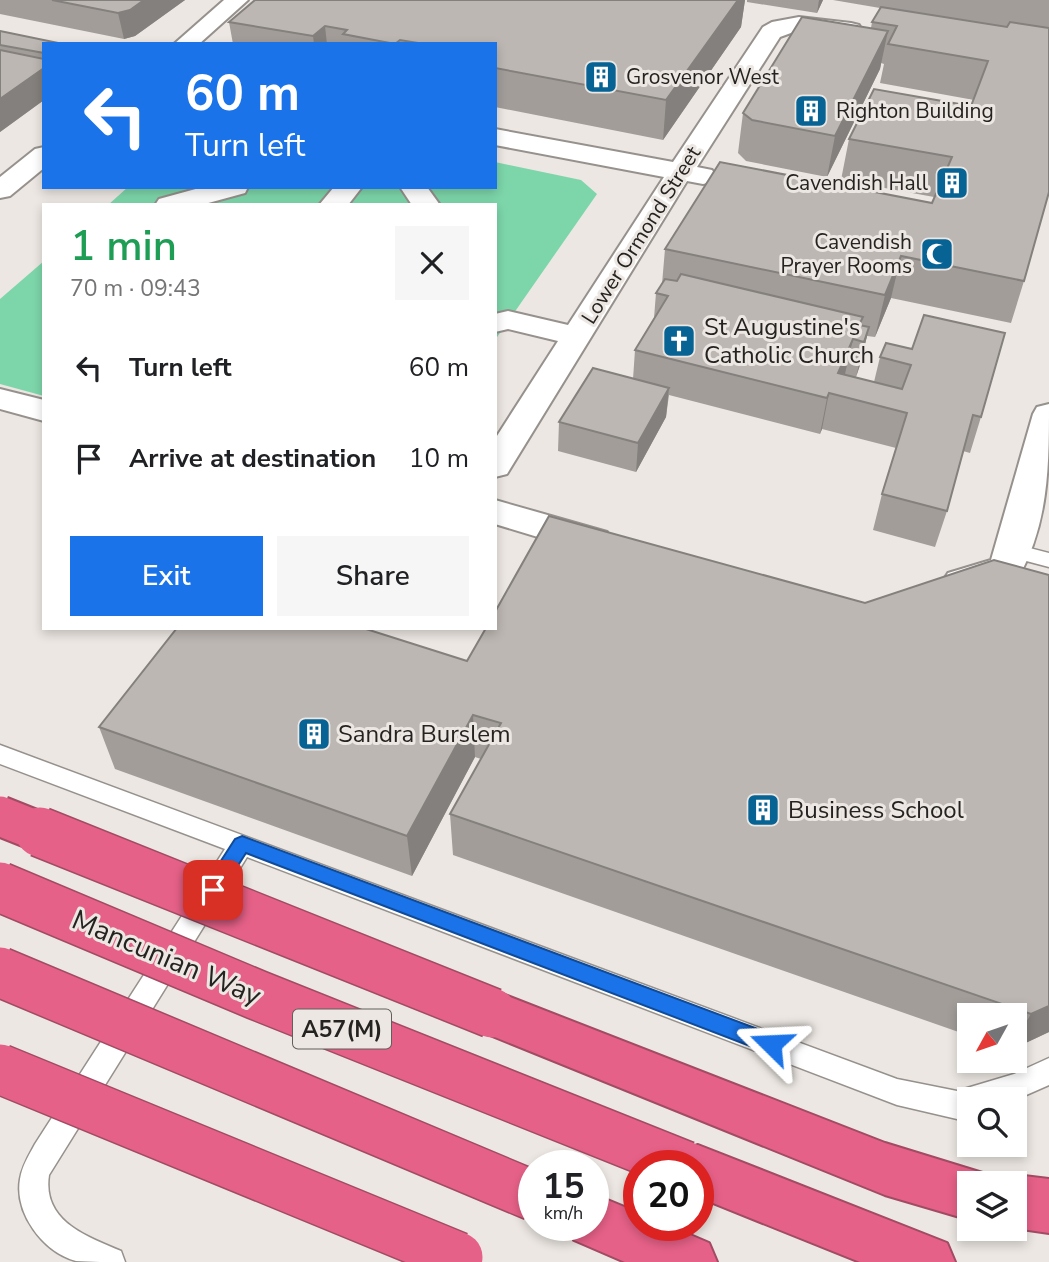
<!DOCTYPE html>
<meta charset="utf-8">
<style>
:root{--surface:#fff;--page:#f6f6f6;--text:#202124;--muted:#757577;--accent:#1a73e8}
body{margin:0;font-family:"Nunito Sans",sans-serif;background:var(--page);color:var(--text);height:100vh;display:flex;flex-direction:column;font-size:26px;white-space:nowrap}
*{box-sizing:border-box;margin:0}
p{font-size:23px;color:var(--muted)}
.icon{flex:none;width:38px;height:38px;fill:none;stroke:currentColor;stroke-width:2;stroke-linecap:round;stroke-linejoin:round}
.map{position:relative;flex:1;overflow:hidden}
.sheet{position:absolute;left:42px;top:203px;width:455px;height:427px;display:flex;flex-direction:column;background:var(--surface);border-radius:0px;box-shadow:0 4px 10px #0003}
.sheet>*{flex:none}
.top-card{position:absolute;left:42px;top:42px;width:455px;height:147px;border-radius:0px;box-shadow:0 4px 10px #0003;background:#1a73e8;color:#fff;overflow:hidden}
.needle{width:46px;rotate:230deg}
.controls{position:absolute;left:957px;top:1003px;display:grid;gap:14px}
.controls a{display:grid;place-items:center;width:70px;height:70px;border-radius:0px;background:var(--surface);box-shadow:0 4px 10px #0003;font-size:35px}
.speed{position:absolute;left:518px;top:1150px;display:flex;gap:14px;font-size:35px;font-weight:700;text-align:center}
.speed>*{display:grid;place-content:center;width:91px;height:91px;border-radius:50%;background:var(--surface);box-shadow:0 4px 10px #0003;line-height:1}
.speed small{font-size:18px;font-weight:400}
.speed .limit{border:10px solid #d22;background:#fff;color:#111}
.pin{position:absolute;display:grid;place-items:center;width:60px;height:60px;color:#fff;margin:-30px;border-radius:14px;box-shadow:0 4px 10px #0006}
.me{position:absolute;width:77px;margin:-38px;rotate:291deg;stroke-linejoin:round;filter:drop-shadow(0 0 5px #0008)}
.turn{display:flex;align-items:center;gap:24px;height:147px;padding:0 28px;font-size:32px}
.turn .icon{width:91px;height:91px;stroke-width:2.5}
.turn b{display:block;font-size:49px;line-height:60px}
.round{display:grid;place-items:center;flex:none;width:74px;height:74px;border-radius:0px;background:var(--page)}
.summary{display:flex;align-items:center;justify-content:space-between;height:119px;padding:0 28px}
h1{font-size:42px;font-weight:600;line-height:52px;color:#1e9e55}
.primary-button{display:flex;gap:14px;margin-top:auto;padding:14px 28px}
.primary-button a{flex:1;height:80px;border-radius:0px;background:var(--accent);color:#fff;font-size:28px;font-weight:600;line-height:80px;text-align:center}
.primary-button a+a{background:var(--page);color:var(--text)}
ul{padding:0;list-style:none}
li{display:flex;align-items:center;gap:21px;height:91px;padding:0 28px}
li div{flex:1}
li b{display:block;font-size:26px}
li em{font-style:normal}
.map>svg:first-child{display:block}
</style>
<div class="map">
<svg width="1049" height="1262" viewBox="0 0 1049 1262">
<rect width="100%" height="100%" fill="#ece7e2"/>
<path fill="#7dd6aa" d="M 495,162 L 581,180 L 597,194 L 495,340 L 495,205 L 108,205 L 128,187 L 495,187 Z
M 44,261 L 44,396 L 0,384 L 0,299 Z"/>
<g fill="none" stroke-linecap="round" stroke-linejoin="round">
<defs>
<path id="lane" d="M 1014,544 L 1049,553 L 1049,567 L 1007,556 L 1004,551 L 1007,546 Z
M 0,745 L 897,1079 L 957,1091 L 1014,1074 L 1049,1058 L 1049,1085 L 1015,1100 L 970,1099 L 970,1115 L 957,1119 L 897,1105 L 247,857 L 49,1175 C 42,1221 86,1236 121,1251 L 125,1262 C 110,1262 90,1262 76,1261 C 43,1252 14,1213 20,1179 C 22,1166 29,1155 35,1144 L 225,849 L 0,764 Z"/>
<path id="street" d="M 799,17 L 851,23 L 859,25 L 862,30 L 859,35 L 851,37 L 799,30 L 780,37 L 697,167 L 712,170 L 716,176 L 712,182 L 703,184 L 687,181 L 507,474 L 495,477 L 495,439 L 558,341 L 508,329 L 495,332 L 495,314 L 508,311 L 568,325 L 664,177 L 495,145 L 495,129 L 673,162 L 763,27 L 772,22 Z
M 203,187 L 248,187 L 245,193 L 201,205 L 155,205 L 159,199 Z
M 334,187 L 362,187 L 348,205 L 319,205 Z
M 400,187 L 427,187 L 440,205 L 412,205 Z
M 0,389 L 44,400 L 44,421 L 0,409 Z
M 1049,404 C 1049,465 1049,523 1018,578 L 961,595 L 948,591 L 942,582 L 948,573 L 991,560 L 1033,414 L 1037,407 Z
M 495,500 L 607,532 L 612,541 L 607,550 L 594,554 L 495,524 Z"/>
<path id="secondary" d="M 224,0 L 248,0 L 199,44 L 174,44 Z
M 44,147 L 44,168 L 10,196 L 0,198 L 0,177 L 35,149 Z"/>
<path id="highway" d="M 492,990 L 885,1143 L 989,1175 L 992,1183 L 970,1183 L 970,1220 L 885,1195 L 475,1029 L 468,1013 L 475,997 Z
M 698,1145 L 947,1243 L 955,1262 L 860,1262 L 698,1197 L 698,1166 L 674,1166 L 679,1152 Z
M 1015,1175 L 1049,1179 L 1049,1233 L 1015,1228 L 1015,1183 L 997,1183 Z
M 593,1194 L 639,1213 L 639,1225 L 667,1225 L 709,1243 L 717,1262 L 625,1262 L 574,1240 L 568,1225 L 593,1225 Z"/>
</defs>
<use href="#lane" stroke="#96918c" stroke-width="3"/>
<use href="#street" stroke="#96918c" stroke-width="4"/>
<use href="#secondary" stroke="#96918c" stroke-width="4"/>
<use href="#highway" stroke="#a24b64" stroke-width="4"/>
<use href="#lane" fill="#fff" fill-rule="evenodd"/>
<use href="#street" fill="#fff" fill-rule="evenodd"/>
<use href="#secondary" fill="#fff" fill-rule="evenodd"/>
<use href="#highway" fill="#e66188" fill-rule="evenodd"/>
<defs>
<path id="highway-bridge-far1" d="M 0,816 L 45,834"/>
<path id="highway-bridge" d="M 40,832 L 492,1013
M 0,887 L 257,995 L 685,1166
M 0,972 L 534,1196
M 0,1069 L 458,1257"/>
</defs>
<use href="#highway-bridge-far1" stroke="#a24b64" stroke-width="43" stroke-linecap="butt"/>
<use href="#highway-bridge" stroke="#a24b64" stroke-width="52" stroke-linecap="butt"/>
<use href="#highway-bridge-far1" stroke="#e66188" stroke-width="39"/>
<use href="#highway-bridge" stroke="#e66188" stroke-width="49"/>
</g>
<path fill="#a29d99" d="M 0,0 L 185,0 L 135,36 L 124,39 L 0,14 Z
M 255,0 L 745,0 L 741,27 L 663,140 L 495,107 L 495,44 L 233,44 L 229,22 Z
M 747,0 L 823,0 L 817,13 L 747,2 Z
M 833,0 L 1049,0 L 1049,192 L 1024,281 L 1011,323 L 891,298 L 875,337 L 867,336 L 861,362 L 856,377 L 874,382 L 880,357 L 886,343 L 981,417 L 970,453 L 963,451 L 947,511 L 935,547 L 873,530 L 882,494 L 896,448 L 822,429 L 820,434 L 669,395 L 666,417 L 636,472 L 558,451 L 559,422 L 633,379 L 635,350 L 654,318 L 656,293 L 662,284 L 665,249 L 932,203 L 934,197 L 841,180 L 849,139 L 971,106 L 974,100 L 880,83 L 884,64 L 881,63 L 880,69 L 827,177 L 746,161 L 738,153 L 743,113 L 871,28 L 872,22 L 880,8 Z
M 0,31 L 44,44 L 44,100 L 0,132 Z
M 549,516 L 1049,1032 L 1015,1048 L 1015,1015 L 970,1015 L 970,1036 L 453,855 L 450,814 L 481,759 L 475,757 L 412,876 L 115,769 L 99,727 L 467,661 Z"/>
<path fill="#84807d" d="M 144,0 L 185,0 L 135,36 L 124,39 L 118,13 Z
M 738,0 L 745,0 L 741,27 L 663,140 L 666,100 Z
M 819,0 L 823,0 L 817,13 Z
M 325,26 L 327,44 L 314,44 L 313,36 Z
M 888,31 L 880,69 L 827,177 L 835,136 Z
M 44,68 L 44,100 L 0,132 L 0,99 Z
M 901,256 L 891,298 L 875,337 L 885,295 Z
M 869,327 L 861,362 L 856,377 L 864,342 Z
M 853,339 L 845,374 L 838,373 Z
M 669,388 L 666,417 L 636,472 L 638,443 Z
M 829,393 L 822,429 L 820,434 L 827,398 Z
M 473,715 L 475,757 L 412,876 L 407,836 Z
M 1049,1006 L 1049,1032 L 1015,1048 L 1015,1040 L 1031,1014 Z"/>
<path fill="#bcb7b2" stroke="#84807d" stroke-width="2" d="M 52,0 L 144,0 L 130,10 L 118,13 Z
M 255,0 L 738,0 L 666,100 L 495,68 L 495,44 L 424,44 L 400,40 L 395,44 L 343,34 L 347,30 L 325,26 L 313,36 L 229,22 Z
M 881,7 L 1007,27 L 1010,22 L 1049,28 L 1049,192 L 1024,281 L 901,256 L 885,295 L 665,249 L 720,162 L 932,203 L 952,157 L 849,139 L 874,89 L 971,106 L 988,61 L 888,44 L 897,26 L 872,22 Z
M 802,17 L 888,31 L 835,136 L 752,120 L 743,113 Z
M 0,31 L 63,44 L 44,44 L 44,53 L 0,45 Z
M 0,50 L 44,59 L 44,68 L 0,99 Z
M 681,274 L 863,317 L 859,325 L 869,327 L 864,342 L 853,339 L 838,373 L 902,389 L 911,365 L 880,357 L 886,343 L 912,349 L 924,315 L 1005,333 L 981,417 L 973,415 L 947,511 L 882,494 L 907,413 L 829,393 L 827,398 L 635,350 L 668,296 L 656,293 L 665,279 L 677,281 Z
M 593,368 L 669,388 L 638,443 L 559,422 Z
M 549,516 L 865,603 L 994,560 L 1049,575 L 1049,1006 L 1031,1014 L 450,814 L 501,723 L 473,715 L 407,836 L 99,727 L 177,628 L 363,628 L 467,661 L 486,628 L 495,628 L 495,612 Z"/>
<path fill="#1a73e8" stroke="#114b97" stroke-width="2" d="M 242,836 L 771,1034 L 779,1037 L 782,1044 L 779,1051 L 771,1054 L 246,853 L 219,895 L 213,898 L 206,895 L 203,890 L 206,884 L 235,839 Z"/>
<defs>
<symbol id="building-square" viewBox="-11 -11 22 22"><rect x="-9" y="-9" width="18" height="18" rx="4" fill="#066394" stroke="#ece7e2"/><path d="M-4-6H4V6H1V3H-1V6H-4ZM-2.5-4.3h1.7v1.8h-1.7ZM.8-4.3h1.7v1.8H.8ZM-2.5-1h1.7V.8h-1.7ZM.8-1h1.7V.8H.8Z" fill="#fff"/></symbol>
<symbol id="mosque-square" viewBox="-11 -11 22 22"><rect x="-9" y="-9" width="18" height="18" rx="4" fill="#066394" stroke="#ece7e2"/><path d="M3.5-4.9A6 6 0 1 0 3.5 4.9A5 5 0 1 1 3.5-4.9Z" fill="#fff"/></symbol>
<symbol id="church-square" viewBox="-11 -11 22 22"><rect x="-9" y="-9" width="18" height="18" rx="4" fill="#066394" stroke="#ece7e2"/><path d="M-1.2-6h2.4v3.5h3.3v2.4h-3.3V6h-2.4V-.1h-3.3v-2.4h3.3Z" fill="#fff"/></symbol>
</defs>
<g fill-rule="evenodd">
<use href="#building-square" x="582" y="58" width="38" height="38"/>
<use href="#building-square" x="792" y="92" width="38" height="38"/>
<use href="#building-square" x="933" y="164" width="38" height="38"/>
<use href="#mosque-square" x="918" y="235" width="38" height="38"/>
<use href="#church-square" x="660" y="322" width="38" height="38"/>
<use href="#building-square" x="295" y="715" width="38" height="38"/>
<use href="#building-square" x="744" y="791" width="38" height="38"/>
</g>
<g text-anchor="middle" stroke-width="6" stroke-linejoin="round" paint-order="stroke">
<g font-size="21" fill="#252321" stroke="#ece7e2" text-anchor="start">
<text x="626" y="84">Grosvenor West</text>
<text x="836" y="118">Righton Building</text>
<text x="928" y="190" text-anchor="end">Cavendish Hall</text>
<text x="912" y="249" text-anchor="end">Cavendish<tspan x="912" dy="24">Prayer Rooms</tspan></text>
</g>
<g font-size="21" fill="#252321" stroke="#ece7e2">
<text transform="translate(641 235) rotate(-58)" y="7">Lower Ormond Street</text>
</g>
<rect fill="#ece7e2" stroke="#615e5b" stroke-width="2" x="293" y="1009.5" width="98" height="39" rx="5"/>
<g font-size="23" font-weight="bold" fill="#252321">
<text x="342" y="1037">A57(M)</text>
</g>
<g font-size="24" fill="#252321" stroke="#ece7e2" text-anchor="start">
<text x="704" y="335">St Augustine's<tspan x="704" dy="28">Catholic Church</tspan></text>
<text x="338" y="742">Sandra Burslem</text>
<text x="788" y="818">Business School</text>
</g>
<g font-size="28" fill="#252321" stroke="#ece7e2">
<text transform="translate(167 957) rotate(23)" y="10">Mancunian Way</text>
</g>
</g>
</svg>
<div class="controls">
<a><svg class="needle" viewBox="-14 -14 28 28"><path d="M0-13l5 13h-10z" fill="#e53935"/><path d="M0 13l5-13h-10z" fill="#757577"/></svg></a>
<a><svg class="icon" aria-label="search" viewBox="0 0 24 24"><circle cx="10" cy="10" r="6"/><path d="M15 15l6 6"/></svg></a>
<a><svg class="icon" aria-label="layers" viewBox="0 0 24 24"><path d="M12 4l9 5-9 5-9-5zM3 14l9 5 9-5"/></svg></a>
</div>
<div class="speed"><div>15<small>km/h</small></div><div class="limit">20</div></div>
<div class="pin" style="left:213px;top:890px;background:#d93025"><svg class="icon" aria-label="arrive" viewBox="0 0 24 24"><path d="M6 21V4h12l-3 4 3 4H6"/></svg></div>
<svg class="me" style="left:771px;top:1044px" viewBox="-20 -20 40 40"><path d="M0-17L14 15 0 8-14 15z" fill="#1a73e8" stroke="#fff" stroke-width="4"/></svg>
<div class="top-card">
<div class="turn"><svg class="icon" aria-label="left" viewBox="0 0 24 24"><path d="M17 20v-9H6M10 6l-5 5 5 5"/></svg><div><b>60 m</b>Turn left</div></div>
</div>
<section class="sheet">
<div class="summary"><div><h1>1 min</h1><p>70 m · 09:43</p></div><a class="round"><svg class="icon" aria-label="close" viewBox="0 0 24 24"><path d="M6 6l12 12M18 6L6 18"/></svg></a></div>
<ul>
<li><svg class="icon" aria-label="left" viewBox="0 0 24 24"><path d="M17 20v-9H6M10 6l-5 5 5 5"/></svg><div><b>Turn left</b></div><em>60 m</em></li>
<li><svg class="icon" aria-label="arrive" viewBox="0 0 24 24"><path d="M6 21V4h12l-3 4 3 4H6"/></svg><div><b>Arrive at destination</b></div><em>10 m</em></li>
</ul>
<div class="primary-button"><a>Exit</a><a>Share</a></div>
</section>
</div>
